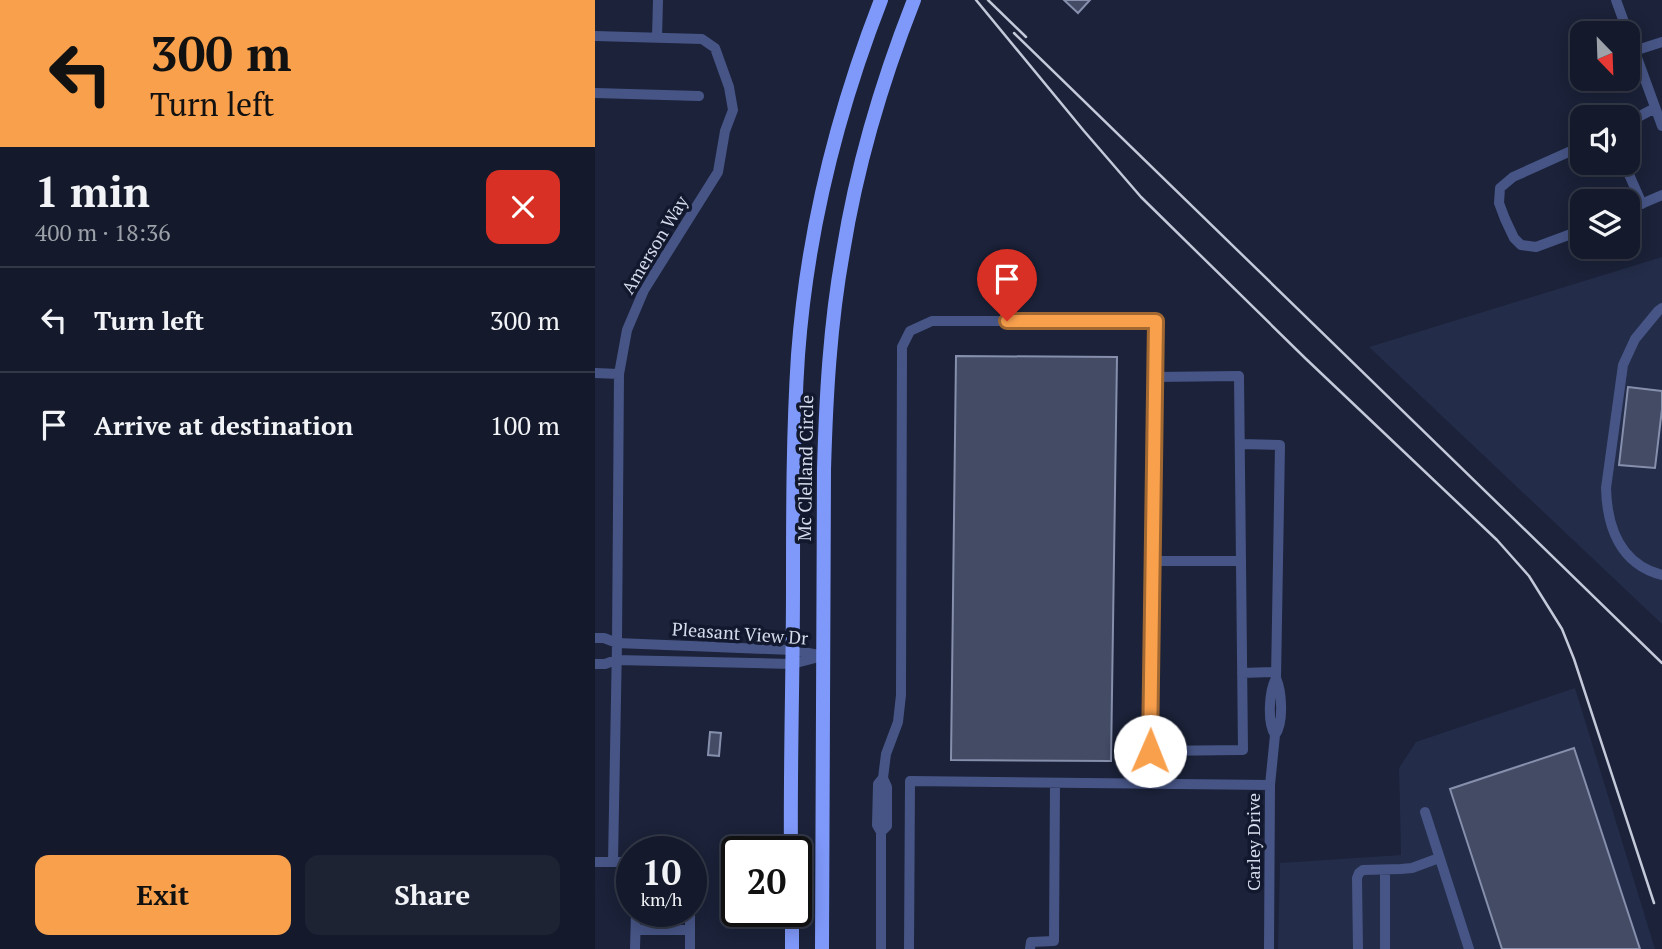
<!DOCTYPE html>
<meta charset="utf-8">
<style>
:root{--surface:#141a2b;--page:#1d2333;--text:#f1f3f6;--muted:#9da1a9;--line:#333847;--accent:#f9a04d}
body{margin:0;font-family:"PT Serif",serif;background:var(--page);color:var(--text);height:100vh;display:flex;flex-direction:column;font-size:26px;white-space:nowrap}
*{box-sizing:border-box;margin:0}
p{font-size:23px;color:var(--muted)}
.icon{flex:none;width:38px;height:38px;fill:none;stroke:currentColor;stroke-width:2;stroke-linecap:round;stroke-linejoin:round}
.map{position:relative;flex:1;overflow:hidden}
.side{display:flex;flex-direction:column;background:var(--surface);width:595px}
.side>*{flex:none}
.hud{background:#f9a04d;color:#111;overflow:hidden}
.needle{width:46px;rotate:157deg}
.fabs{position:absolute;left:975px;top:21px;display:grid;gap:14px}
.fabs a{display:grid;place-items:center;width:70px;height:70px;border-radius:14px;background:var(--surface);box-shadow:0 4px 18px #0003,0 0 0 2px var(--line);font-size:35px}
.speed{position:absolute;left:21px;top:836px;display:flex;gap:14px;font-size:35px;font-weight:700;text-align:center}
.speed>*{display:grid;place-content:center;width:91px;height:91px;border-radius:50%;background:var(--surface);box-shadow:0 4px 18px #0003,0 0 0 2px var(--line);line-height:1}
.speed small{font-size:18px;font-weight:400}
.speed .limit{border:4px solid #111;border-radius:10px;background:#fff;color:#111}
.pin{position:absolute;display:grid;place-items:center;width:60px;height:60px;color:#fff;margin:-72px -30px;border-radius:50% 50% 50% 0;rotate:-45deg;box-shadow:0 0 7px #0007}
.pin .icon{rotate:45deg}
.me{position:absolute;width:77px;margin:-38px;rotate:1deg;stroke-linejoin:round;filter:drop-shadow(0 0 5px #0008)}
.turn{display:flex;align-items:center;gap:24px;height:147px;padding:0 35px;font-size:32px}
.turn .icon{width:91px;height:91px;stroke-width:2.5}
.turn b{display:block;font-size:49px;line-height:60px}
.round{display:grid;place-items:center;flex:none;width:74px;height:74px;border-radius:14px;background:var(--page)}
.headline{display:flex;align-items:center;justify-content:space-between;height:119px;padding:0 35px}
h1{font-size:42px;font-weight:700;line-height:52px}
.button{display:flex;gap:14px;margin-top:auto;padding:14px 35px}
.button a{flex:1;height:80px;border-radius:14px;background:var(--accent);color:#111;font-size:28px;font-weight:700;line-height:80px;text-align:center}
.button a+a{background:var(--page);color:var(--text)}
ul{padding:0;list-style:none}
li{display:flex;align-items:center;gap:21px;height:105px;padding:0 35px;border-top:2px solid var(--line)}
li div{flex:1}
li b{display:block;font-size:26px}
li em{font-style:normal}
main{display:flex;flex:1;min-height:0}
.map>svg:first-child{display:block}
</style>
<main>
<section class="side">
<div class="hud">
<div class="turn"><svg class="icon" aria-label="left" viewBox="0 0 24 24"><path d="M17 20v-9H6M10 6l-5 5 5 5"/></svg><div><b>300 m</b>Turn left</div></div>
</div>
<div class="headline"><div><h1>1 min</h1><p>400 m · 18:36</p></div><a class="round" style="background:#d93025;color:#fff"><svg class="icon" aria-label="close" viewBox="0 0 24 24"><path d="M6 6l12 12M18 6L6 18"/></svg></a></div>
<ul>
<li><svg class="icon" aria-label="left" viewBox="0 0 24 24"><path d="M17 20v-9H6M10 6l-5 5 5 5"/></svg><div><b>Turn left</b></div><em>300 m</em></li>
<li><svg class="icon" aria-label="arrive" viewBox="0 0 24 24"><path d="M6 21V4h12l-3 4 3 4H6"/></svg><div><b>Arrive at destination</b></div><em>100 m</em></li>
</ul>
<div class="button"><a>Exit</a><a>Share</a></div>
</section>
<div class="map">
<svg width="1067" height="949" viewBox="0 0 1067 949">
<rect width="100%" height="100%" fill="#1b2239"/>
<path fill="#232c48" d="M 1067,257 L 1067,624 L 774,347 Z
M 980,688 L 1060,949 L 683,949 L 685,863 L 806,855 L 804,768 L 821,742 Z"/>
<path fill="#434b65" stroke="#868fac" stroke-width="2" d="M 469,0 L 495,0 L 483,13 Z
M 361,356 L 522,357 L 516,761 L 356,760 Z
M 1033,387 L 1067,391 L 1067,409 L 1060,468 L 1024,465 Z
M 115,732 L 126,733 L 124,756 L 113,755 Z
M 979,748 L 1045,949 L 907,949 L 855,789 Z"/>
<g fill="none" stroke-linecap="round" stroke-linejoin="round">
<path stroke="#475586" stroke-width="10" d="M 1021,0 L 1067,126
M 0,36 L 107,39 L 120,48 L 134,87 L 138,110 L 130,131 L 123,172 L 49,290 L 32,330 L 24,374 L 22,643 L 18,862
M 62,37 L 63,0
M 1039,51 L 1067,42
M 0,93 L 104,96
M 1032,123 L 1060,108
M 987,146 L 918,177 L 905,188 L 904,203 L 910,219 L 919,238 L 926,245 L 941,247 L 987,230
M 1029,163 L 1047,204
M 1032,210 L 1067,195
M 1067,308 L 1063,311 L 1040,339 L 1028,365 L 1011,488 C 1012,527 1025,564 1067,575
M 0,373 L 24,374
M 645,444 L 685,445 L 681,678
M 558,561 L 646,561
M 0,638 L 9,638 L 22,643 L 197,650 L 224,655
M 0,664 L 10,664 L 21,660 L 197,664 L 228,656
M 647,673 L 681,672
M 830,812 L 874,949
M 286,832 L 292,826 L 292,787 L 288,778
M 0,862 L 33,862 L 37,864
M 41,930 L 95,930
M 40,949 L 41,912
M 95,949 L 95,912
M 286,949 L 286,832 L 282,825 L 283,784 L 288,778 L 291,754 L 303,722 L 306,695 L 307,347 L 315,331 L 337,321 L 561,321 C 559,464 557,608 555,751 L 648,750 L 644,376 L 560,377
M 314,949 L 315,781 L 675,785
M 435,949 L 436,942 L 459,941 L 460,783
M 674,949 L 675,785 L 680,735 C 689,723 687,692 681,678 C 674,691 672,722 680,735
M 763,949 L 762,878 L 764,873 L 768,870 L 806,869 L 817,868 L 844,858
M 790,949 L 790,870"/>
<path stroke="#7f99fa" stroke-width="14" d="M 196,852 C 195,764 198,676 198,588 C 198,510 198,432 203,355 C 212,234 242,113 286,0
M 197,949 L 197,912
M 227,949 L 229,470 C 231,397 235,324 248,252 C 262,165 287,81 319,0"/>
<path stroke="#c4c9da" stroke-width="2.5" d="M 381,0 L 489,131 L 546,197 L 710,358 L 902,540 L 934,576 L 967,629 L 979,659 L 1059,903
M 393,0 L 431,37
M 419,33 L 1067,663"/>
</g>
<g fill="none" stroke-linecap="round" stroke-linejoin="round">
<defs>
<path id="route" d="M 412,321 L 561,321 L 555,751"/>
</defs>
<use href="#route" stroke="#a26832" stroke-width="18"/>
<use href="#route" stroke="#f9a04d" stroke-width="12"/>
</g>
<g text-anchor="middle" stroke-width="7" stroke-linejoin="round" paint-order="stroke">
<g font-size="18" fill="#d7dcec" stroke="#12192f">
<text transform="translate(60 245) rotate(-59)" y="6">Amerson Way</text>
<text transform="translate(211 468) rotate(-89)" y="6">Mc Clelland Circle</text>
<text transform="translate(145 634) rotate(4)" y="6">Pleasant View Dr</text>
<text transform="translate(659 842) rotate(-90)" y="6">Carley Drive</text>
</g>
</g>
</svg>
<div class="fabs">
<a><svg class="needle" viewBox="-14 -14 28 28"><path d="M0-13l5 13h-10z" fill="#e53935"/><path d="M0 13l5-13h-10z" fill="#9da1a9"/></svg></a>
<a><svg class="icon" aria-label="sound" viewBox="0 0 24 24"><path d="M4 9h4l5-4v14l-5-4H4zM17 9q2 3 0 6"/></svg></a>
<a><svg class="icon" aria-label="layers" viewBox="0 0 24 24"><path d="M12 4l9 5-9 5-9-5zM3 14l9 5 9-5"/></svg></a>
</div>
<div class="speed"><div>10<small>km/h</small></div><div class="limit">20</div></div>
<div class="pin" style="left:412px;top:321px;background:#d93025"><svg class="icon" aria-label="arrive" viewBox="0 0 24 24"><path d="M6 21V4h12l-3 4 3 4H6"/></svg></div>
<svg class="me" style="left:555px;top:751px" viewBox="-20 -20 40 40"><circle r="19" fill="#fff"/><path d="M0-13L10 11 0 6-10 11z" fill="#f9a04d"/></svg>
</div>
</main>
